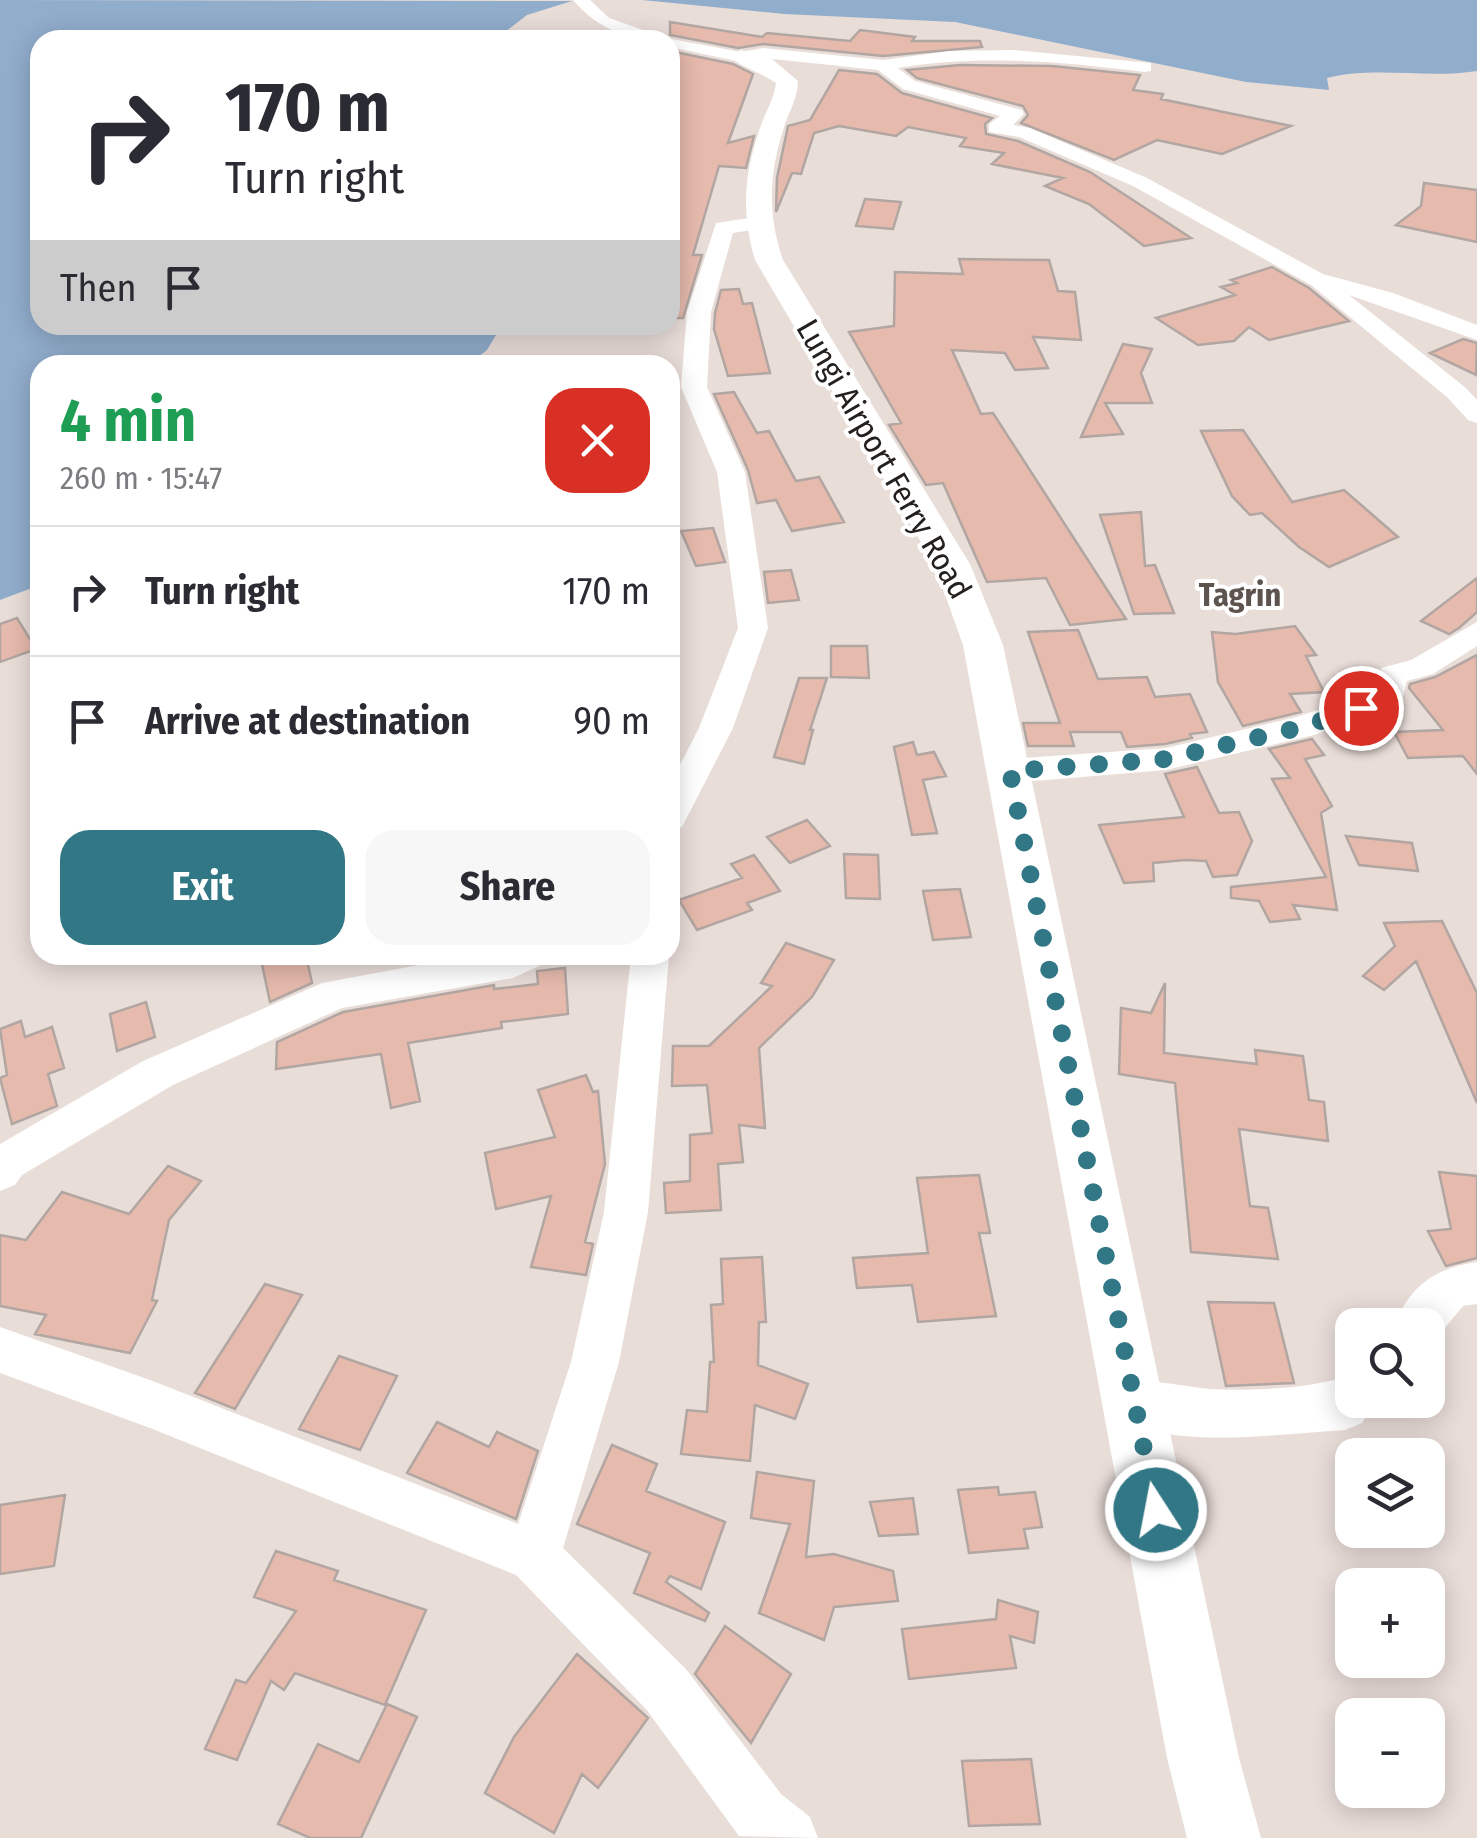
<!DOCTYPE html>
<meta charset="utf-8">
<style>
:root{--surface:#fff;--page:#f7f7f7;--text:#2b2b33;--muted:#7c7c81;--line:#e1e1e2;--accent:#327785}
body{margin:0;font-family:"Fira Sans Condensed",sans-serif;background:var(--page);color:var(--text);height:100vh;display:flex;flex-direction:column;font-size:38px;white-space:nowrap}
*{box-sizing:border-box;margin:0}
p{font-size:32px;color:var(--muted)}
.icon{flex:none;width:55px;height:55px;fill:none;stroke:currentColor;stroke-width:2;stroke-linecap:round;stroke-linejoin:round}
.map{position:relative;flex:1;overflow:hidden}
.panel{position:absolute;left:30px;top:355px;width:650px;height:610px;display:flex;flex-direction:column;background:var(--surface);border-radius:30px;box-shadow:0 5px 25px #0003}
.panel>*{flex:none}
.guide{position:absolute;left:30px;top:30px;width:650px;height:305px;border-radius:30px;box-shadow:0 5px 25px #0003;background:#fff;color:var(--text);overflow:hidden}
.buttons{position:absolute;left:1335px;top:1308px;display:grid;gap:20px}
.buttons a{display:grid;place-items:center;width:110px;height:110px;border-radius:20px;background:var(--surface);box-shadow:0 5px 25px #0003;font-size:50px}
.pin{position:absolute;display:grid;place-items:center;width:85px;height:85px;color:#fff;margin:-42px;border:5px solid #fff;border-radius:50%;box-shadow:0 2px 10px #0007}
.me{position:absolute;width:110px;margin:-55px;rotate:349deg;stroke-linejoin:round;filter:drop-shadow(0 0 8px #0008)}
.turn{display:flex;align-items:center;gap:35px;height:210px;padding:0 30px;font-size:45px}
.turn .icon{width:130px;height:130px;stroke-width:2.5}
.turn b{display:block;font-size:70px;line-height:85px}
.then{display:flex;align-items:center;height:95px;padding:0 30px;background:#0003;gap:20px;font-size:38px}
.round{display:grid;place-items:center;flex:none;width:105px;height:105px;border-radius:30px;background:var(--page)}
.summary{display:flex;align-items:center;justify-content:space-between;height:170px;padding:0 30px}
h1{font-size:60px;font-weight:700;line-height:75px;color:#1e9e55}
.button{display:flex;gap:20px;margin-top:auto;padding:20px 30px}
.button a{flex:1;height:115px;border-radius:30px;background:var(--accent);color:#fff;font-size:40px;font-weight:700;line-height:115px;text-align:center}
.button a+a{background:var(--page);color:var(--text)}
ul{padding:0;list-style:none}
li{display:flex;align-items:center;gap:30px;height:130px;padding:0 30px;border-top:2px solid var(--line)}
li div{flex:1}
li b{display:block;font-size:38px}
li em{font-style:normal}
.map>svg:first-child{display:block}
</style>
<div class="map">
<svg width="1477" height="1838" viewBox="0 0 1477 1838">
<rect width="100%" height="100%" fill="#e9ddd8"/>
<path fill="#91adcc" d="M 0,0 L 572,1 L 527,15 L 495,40 L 40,40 L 40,325 L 502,325 L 487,350 L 467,365 L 40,365 L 40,585 L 0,600 Z
M 642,0 L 1477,0 L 1477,71 C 1428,79 1375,66 1327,78 L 1329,90 L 1246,82 L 955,22 L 784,14 Z"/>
<path fill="#e6baac" stroke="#b2a6a2" stroke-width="2.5" d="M 670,22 L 762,37 L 767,33 L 850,41 L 860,30 L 915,37 L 912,41 L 980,41 L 982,47 L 883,56 L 763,44 L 738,48 L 670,35 Z
M 670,51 L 733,64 L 753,74 L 728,143 L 754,136 L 746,168 L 719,166 L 693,255 L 702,255 L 683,318 L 670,318 Z
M 960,65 L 1052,66 L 1140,75 L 1133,90 L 1163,94 L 1161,99 L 1291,126 L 1222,154 L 1157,140 L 1114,160 L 1021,123 L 1028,115 L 1023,106 L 917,78 L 907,70 Z
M 839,70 L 877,74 L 902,93 L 992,118 L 985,124 L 986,134 L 1018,141 L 1090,172 L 1191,238 L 1144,246 L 1089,204 L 1045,186 L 1063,178 L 992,164 L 1004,153 L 960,146 L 966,138 L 908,127 L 896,136 L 839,126 L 814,133 L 801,174 L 792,173 L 776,212 L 777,178 L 788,126 L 810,120 Z
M 1424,183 L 1477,190 L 1477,242 L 1396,225 L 1421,206 Z
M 865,199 L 901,202 L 893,229 L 856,226 Z
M 959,259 L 1049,260 L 1058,291 L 1075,292 L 1081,340 L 1033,337 L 1048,368 L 1015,370 L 1005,353 L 952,350 L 981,414 L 993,413 L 1126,619 L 1070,625 L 1046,578 L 987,582 L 943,483 L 926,485 L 889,425 L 901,423 L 849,332 L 894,326 L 895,272 L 963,274 Z
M 1272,267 L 1309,288 L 1349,321 L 1269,340 L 1249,327 L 1234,341 L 1198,345 L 1156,318 L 1235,295 L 1221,287 L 1237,283 L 1231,280 Z
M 739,289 L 743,304 L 752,303 L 770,373 L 728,376 L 714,329 L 715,313 L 721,290 Z
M 1463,339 L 1477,343 L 1476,375 L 1430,353 Z
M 1123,344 L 1152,349 L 1141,373 L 1152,403 L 1105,403 L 1123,434 L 1081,437 Z
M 734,392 L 757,433 L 769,431 L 796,481 L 819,477 L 844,522 L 792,531 L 776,500 L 757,503 L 748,470 L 714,394 Z
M 1243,430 L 1292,502 L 1344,490 L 1398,537 L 1329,567 L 1299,547 L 1262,513 L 1250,515 L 1232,496 L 1201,431 Z
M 1141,512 L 1145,566 L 1155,565 L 1174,613 L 1134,614 L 1100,515 Z
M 713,528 L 725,562 L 696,566 L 681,531 Z
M 791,570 L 799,600 L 768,603 L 764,572 Z
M 1477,578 L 1477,612 L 1459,628 L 1449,634 L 1421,621 Z
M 17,618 L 36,649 L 0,662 L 0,624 Z
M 1295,626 L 1316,655 L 1306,656 L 1324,692 L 1290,694 L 1301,712 L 1243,726 L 1218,682 L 1212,632 L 1236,634 Z
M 1078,630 L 1098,679 L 1147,677 L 1155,697 L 1190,694 L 1207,732 L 1190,734 L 1192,738 L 1165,744 L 1127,747 L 1121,732 L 1070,732 L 1074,746 L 1028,746 L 1023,723 L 1060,723 L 1028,632 Z
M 831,646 L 867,646 L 869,678 L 831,677 Z
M 1477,655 L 1477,774 L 1463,756 L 1408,758 L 1394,732 L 1443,730 L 1409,688 L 1410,684 L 1435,677 Z
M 799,678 L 827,678 L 810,730 L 813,730 L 804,764 L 774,757 Z
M 1312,739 L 1324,755 L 1305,759 L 1332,806 L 1321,813 L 1337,910 L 1293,905 L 1300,919 L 1270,922 L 1259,901 L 1231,898 L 1231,887 L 1326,877 L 1272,779 L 1290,778 L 1269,749 Z
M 913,742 L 917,755 L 934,752 L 946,776 L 923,780 L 937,833 L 912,835 L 894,747 Z
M 1197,767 L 1219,813 L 1239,812 L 1252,841 L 1237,875 L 1213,877 L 1206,861 L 1185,860 L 1153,863 L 1154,881 L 1124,883 L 1099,825 L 1184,817 L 1165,774 Z
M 807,820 L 830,846 L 790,863 L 767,837 Z
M 1346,836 L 1412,843 L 1418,871 L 1359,865 Z
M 844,854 L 878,855 L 880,899 L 846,898 Z
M 754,855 L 780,891 L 747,903 L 752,910 L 697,930 L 679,900 L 742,878 L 731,864 Z
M 960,889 L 971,937 L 933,940 L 923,891 Z
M 1442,921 L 1477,993 L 1477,1103 L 1416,961 L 1384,990 L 1363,976 L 1395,946 L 1384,923 Z
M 786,943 L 834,960 L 812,997 L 759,1048 L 765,1128 L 739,1125 L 743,1162 L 718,1164 L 721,1210 L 666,1213 L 664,1183 L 690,1181 L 690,1135 L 712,1133 L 707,1085 L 672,1086 L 673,1046 L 709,1046 L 772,986 L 761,983 Z
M 260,955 L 306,955 L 312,983 L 270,1002 Z
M 565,968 L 568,1014 L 501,1022 L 502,1028 L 408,1043 L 420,1101 L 391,1108 L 381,1054 L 276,1069 L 277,1042 L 343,1012 L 494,985 L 494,989 L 538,984 L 537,971 Z
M 1165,983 L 1164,1053 L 1257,1064 L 1255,1050 L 1303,1056 L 1309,1100 L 1324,1102 L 1328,1141 L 1239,1129 L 1250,1206 L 1268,1208 L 1278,1259 L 1191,1252 L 1175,1083 L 1119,1074 L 1121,1008 L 1151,1013 Z
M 146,1002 L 155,1037 L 117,1051 L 110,1014 Z
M 21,1021 L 25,1037 L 52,1027 L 64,1068 L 48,1074 L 57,1106 L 12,1124 L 0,1078 L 7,1075 L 0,1029 Z
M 586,1075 L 593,1092 L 598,1091 L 605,1164 L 585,1242 L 593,1244 L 586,1275 L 531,1267 L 551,1196 L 496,1209 L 485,1153 L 555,1137 L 538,1090 Z
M 168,1166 L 201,1181 L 169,1220 L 152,1300 L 157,1301 L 130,1353 L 35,1334 L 46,1315 L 0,1306 L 0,1235 L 26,1240 L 62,1192 L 129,1214 Z
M 1439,1172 L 1477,1176 L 1477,1258 L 1446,1266 L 1428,1231 L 1451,1229 Z
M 979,1175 L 990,1233 L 979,1233 L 996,1316 L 918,1322 L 912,1285 L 857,1288 L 853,1258 L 928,1253 L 917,1178 Z
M 762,1257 L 766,1322 L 759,1322 L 758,1365 L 808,1384 L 795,1419 L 755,1405 L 750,1461 L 681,1454 L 687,1410 L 707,1412 L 710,1362 L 714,1362 L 711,1305 L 723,1304 L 721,1259 Z
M 265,1284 L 302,1295 L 235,1409 L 195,1393 Z
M 1208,1302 L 1274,1303 L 1294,1383 L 1226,1386 Z
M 339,1356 L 397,1376 L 360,1450 L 299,1429 Z
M 437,1422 L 489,1447 L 497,1432 L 538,1451 L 516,1519 L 407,1473 Z
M 612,1445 L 657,1464 L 646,1491 L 725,1522 L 701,1589 L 670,1576 L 666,1582 L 709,1613 L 705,1621 L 634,1593 L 650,1553 L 577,1524 Z
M 757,1472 L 814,1481 L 806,1557 L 834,1554 L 893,1571 L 898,1601 L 834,1607 L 824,1640 L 759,1613 L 790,1524 L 751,1518 Z
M 998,1487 L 999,1495 L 1035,1492 L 1042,1527 L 1024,1529 L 1028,1548 L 969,1553 L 958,1490 Z
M 65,1495 L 54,1566 L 0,1574 L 0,1505 Z
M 913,1498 L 918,1534 L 879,1536 L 870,1502 Z
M 276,1551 L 338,1571 L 334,1580 L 426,1610 L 385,1705 L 295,1673 L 284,1690 L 271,1681 L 237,1760 L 205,1749 L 236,1680 L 246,1683 L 296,1611 L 254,1597 Z
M 998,1600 L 1038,1612 L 1034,1643 L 1010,1636 L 1016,1668 L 909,1679 L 902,1629 L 996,1619 Z
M 725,1626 L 791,1674 L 751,1743 L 695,1674 Z
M 577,1654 L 648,1718 L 598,1788 L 582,1774 L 554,1833 L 485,1793 L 514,1737 Z
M 387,1704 L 417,1717 L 361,1838 L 310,1838 L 278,1824 L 318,1744 L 359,1762 Z
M 1031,1759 L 1040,1824 L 969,1826 L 962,1761 Z"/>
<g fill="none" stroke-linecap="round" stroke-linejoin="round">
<path fill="#fff" fill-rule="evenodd" d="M 573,0 L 590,0 L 609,18 L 666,38 L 741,52 L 763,48 L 883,60 L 950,51 L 1014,50 L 1151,63 L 1151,71 L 1145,72 C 1062,62 980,54 898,68 L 915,81 L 1022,110 L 1024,114 L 1013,125 L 1030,128 L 1147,178 L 1323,274 L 1393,293 L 1477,325 L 1477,340 L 1349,295 L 1466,388 L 1477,400 L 1477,423 L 1468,420 L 1448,398 L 1311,285 L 1133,186 L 1019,137 L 989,132 L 989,124 L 1000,116 L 903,89 L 878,70 L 763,58 L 741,62 L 670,47 L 670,40 C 630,40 599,31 573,0 Z
M 756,217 L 764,218 L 767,223 L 764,228 L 733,233 L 711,312 L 707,387 L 745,472 L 768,628 L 733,728 L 682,827 L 670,830 L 670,784 L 699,728 L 738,628 L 717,472 L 681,387 L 687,312 L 716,223 Z
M 1477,622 L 1477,646 L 1433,674 L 1407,681 L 1401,705 L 1314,735 L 1166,770 L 1010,783 L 998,779 L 993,771 L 998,763 L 1010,759 L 1166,748 L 1296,717 L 1374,692 L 1381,668 L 1411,660 Z
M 473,955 L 546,955 L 541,965 L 513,978 L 342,1008 L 173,1085 L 22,1175 L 15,1185 L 0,1191 L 0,1144 L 143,1061 L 322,983 Z
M 631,955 L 669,955 L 648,1212 L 619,1362 L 563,1548 L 686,1669 L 781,1794 L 810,1817 L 818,1838 L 739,1836 L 646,1709 L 516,1575 L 150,1428 L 0,1373 L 0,1327 L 150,1380 L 518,1524 L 571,1362 L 604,1212 Z
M 1477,1262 L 1477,1304 L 1463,1306 L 1434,1341 L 1428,1343 L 1428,1325 L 1394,1325 C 1411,1285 1435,1268 1477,1262 Z
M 1352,1374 L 1352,1400 L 1376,1400 L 1362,1423 L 1345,1430 C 1272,1434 1187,1449 1118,1421 L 1111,1404 L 1118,1387 C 1148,1375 1180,1387 1211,1389 C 1251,1391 1316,1389 1352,1374 Z"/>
<path fill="#fff" fill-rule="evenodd" d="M 741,50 L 772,59 L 798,81 C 798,98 789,111 784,127 C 769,174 767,213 783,260 L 970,564 L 1003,645 L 1239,1758 L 1261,1838 L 1187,1838 L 1167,1758 L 963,645 L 934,564 L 755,260 C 741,213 744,174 760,128 C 765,113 774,99 776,83 C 762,73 739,66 730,57 Z"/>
</g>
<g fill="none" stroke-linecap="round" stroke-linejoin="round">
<path stroke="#327785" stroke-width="18" stroke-dasharray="0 32.4" d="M 1156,1510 L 1010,771 L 1166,759 L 1302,727 L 1361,708"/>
</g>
<g text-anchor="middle" stroke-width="8" stroke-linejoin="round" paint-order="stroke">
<g font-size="32" fill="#24201e" stroke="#fff">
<text transform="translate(884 459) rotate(60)" y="11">Lungi Airport Ferry Road</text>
</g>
<g font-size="32" font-weight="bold" fill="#5e544f" stroke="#fff">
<text x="1240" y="606">Tagrin</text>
</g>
</g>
</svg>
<div class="buttons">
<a><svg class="icon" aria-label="search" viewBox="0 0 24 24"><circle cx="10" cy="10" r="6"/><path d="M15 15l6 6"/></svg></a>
<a><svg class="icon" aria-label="layers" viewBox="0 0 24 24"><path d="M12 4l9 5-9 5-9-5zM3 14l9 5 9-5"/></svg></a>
<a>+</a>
<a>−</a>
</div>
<div class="pin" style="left:1361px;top:708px;background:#d93025"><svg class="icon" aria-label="arrive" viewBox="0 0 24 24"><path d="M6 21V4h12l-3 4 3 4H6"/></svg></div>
<svg class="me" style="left:1156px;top:1510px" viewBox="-20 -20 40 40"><circle r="17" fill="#327785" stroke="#fff" stroke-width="3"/><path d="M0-11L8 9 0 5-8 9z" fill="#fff"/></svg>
<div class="guide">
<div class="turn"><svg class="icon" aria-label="right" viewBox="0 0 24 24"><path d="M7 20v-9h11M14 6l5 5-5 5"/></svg><div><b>170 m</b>Turn right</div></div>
<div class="then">Then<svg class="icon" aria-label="arrive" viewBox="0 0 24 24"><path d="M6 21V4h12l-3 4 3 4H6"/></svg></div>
</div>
<section class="panel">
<div class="summary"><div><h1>4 min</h1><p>260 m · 15:47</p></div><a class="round" style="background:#d93025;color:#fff"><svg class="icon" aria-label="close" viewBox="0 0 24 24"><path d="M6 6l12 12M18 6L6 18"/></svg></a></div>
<ul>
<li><svg class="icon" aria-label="right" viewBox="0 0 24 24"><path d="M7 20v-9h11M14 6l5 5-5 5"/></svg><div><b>Turn right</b></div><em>170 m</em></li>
<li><svg class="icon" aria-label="arrive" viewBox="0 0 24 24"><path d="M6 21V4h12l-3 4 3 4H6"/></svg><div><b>Arrive at destination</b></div><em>90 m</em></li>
</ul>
<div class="button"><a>Exit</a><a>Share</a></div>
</section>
</div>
